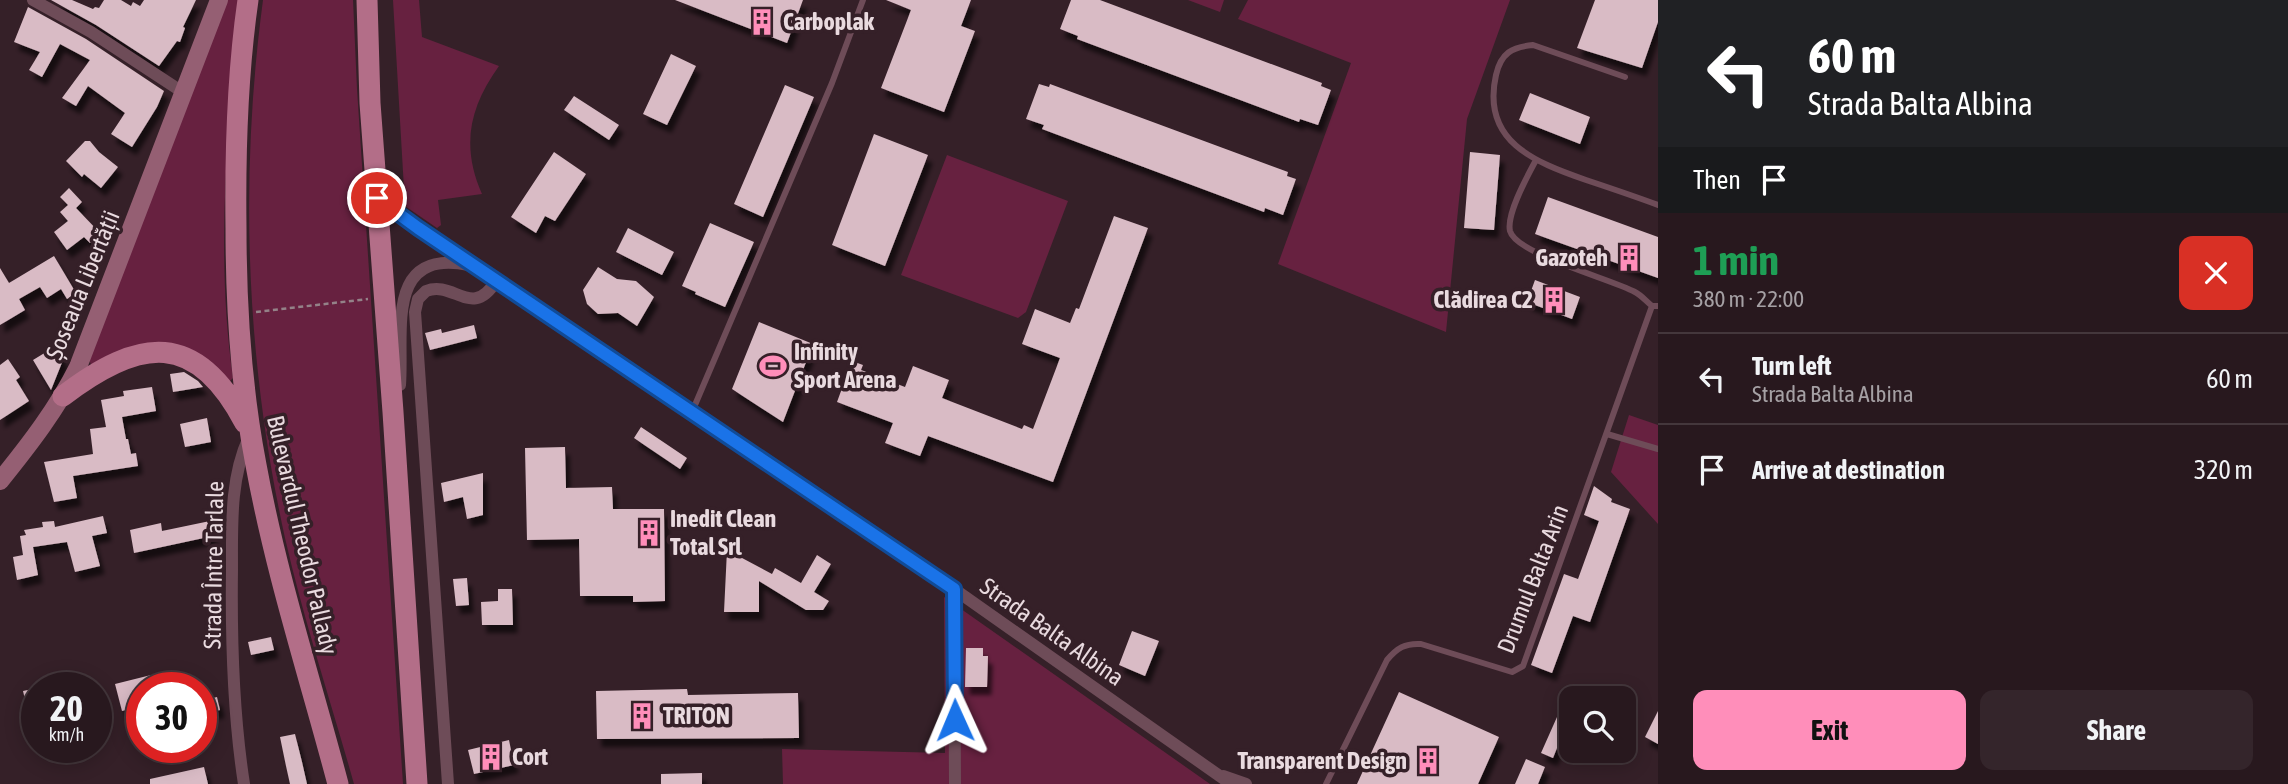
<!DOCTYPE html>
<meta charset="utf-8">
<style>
:root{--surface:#28181e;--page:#34252b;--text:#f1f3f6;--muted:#a5a0a4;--line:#44373c;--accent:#ff8eba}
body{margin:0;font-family:"Asap Condensed",sans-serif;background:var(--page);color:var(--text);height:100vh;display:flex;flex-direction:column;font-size:26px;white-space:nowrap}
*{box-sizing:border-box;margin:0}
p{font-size:23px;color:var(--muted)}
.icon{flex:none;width:38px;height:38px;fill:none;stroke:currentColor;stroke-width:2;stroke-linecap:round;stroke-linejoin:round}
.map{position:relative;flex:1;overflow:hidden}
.details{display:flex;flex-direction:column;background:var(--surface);width:630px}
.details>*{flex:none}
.hud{background:#202124;color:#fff;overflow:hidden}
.fabs{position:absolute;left:1559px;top:686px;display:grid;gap:14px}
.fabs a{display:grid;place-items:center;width:77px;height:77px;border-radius:14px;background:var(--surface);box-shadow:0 4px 18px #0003,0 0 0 2px var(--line);font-size:35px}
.speed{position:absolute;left:21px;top:672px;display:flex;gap:14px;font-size:35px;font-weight:700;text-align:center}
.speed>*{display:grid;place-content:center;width:91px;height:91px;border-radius:50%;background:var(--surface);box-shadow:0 4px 18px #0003,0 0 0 2px var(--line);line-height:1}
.speed small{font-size:18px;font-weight:400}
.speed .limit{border:10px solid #d22;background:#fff;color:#111}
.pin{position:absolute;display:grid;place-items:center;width:60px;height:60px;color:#fff;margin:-30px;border:4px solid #fff;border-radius:50%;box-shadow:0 2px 7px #0007}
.me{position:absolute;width:77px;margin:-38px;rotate:359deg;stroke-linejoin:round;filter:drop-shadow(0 0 5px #0008)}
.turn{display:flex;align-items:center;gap:24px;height:147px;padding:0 35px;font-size:32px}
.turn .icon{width:91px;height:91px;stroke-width:2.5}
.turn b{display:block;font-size:49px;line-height:60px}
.then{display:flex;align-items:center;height:66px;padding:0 35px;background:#0003;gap:14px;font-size:26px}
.round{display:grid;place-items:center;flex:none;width:74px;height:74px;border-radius:14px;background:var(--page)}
.head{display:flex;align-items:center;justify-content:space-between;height:119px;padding:0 35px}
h1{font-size:42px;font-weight:700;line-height:52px;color:#1e9e55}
.button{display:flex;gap:14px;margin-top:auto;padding:14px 35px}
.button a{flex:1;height:80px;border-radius:14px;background:var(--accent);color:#111;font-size:28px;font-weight:700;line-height:80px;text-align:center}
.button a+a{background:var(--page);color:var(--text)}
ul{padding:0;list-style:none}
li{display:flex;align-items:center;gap:21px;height:91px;padding:0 35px;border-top:2px solid var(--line)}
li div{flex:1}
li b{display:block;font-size:26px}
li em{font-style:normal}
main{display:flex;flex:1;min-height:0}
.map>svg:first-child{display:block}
</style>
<main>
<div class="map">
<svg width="1658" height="784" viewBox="0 0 1658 784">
<defs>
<filter id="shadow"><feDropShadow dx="4.5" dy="8" stdDeviation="2" flood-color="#0009"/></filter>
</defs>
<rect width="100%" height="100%" fill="#352028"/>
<path fill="#672140" d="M 226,0 L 240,0 C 228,125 215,252 233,378 L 230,381 L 225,379 L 197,354 L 91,365 L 89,359 Z
M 263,0 L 353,0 L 357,89 L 403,784 L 354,784 C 331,702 304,621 285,538 C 246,361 239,180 263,0 Z
M 393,0 L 419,0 L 422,37 L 499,66 C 469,108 461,146 482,194 L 438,200 L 441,225 L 437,228 L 405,206 Z
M 1188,0 L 1224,0 L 1220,12 Z
M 1248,0 L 1510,0 L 1467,119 L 1446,332 L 1278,264 L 1351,63 L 1238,19 Z
M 947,155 L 1068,201 L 1026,312 L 1018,318 L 901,275 Z
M 1629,415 L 1658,425 L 1658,524 L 1611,472 Z
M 944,597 L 1210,784 L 783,784 L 782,749 L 945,753 Z"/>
<path fill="#d9bbc5" filter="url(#shadow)" d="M 51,0 L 72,0 L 93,9 L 95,7 L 99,8 L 104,0 L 121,0 L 131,6 L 133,2 L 140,6 L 144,0 L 196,0 L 183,27 L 185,28 L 180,42 L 177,41 L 159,66 L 96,25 Z
M 675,0 L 803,0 L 787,43 Z
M 886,0 L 971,0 L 961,26 L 975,31 L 944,112 L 881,88 L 911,10 Z
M 1071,0 L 1100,0 L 1322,83 L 1321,86 L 1331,90 L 1318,125 L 1300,119 L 1299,122 L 1077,39 L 1078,36 L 1060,29 Z
M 1595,0 L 1658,0 L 1658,22 L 1642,68 L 1577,48 Z
M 28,7 L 86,39 L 164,91 L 157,107 L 132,147 L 111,134 L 125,113 L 88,86 L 76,106 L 62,98 L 90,60 L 60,44 L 42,77 L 29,70 L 40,52 L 14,42 Z
M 671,54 L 696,66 L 667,125 L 643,114 Z
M 1039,84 L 1049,87 L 1050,84 L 1288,172 L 1287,176 L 1296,179 L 1283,215 L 1265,208 L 1264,212 L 1042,129 L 1044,125 L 1026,119 Z
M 785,85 L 814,97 L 763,217 L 734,204 Z
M 1530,93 L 1590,117 L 1580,144 L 1519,120 Z
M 574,96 L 619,125 L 609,140 L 564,110 Z
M 874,134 L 928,155 L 885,266 L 832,245 Z
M 85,141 L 90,141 L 99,152 L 118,167 L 101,188 L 84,174 L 82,177 L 66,161 Z
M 554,152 L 586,174 L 555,221 L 545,216 L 536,233 L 511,217 Z
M 1470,152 L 1500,155 L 1494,230 L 1464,228 Z
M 69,188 L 82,202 L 76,208 L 100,233 L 90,243 L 84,237 L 67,250 L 54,232 L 68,221 L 60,212 L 68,205 L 60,197 Z
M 1548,197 L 1658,237 L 1658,278 L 1535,234 Z
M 1114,216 L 1148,228 L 1053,482 L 928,436 L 920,456 L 885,443 L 893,423 L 837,402 L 852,361 L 863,365 L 861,370 L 905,387 L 913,366 L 949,380 L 942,398 L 1022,429 L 1024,425 L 1033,429 L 1060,358 L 1022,344 L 1035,309 L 1070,323 L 1076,308 L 1079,309 Z
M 710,223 L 754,242 L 725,307 L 695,294 L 696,292 L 682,286 Z
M 628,228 L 674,252 L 662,275 L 616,252 Z
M 54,256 L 76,293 L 67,299 L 61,289 L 47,298 L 40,287 L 19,299 L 25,310 L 0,325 L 0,268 L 9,283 Z
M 598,267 L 617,279 L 636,281 L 654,297 L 637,326 L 618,313 L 598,314 L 587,304 L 583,290 Z
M 1535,280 L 1580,297 L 1572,319 L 1527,302 Z
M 759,322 L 813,344 L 783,422 L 732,389 Z
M 474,325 L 477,338 L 430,350 L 425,333 L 441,329 L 442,333 Z
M 56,346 L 63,360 L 51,390 L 33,360 Z
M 8,359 L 20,377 L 16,380 L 29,401 L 0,420 L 0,365 Z
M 184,372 L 198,381 L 203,387 L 173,392 L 170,374 Z
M 152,387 L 156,411 L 122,417 L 126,439 L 128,439 L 131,454 L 136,453 L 138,466 L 73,476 L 77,498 L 54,502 L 44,462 L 93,454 L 90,429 L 106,427 L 101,400 L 124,396 L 123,391 Z
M 207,418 L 211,442 L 185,447 L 180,424 Z
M 641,427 L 687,458 L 680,469 L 634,438 Z
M 565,447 L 566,488 L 612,487 L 613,509 L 664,509 L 665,601 L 633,602 L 633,596 L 580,596 L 579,539 L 527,540 L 525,448 Z
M 483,473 L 483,515 L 467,519 L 463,497 L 444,502 L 441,483 Z
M 1594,486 L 1612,499 L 1611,502 L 1630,509 L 1590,622 L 1573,616 L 1552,673 L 1531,665 L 1564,574 L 1578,579 L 1599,521 L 1584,515 Z
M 103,516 L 107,533 L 92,536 L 100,566 L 75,572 L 67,542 L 33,547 L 38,575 L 17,580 L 13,557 L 23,555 L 20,536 L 26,535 L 24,530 L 43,527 L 42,522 L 54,521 L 55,527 Z
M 210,521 L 213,536 L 134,553 L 130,530 L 161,523 L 162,531 Z
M 727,550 L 772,574 L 775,568 L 801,583 L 817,555 L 831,564 L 814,592 L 829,601 L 823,610 L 806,610 L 759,581 L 759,612 L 724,612 Z
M 467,578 L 469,605 L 456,606 L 453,579 Z
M 498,589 L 512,589 L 513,625 L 482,625 L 481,602 L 498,601 Z
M 1132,631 L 1159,641 L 1145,676 L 1119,665 Z
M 271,637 L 274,650 L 251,655 L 248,642 Z
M 966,648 L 983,648 L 983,656 L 988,656 L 987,687 L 965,687 Z
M 151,675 L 154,688 L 142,688 L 142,706 L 122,711 L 115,684 Z
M 37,688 L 37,728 L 32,729 L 23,691 Z
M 687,689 L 688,695 L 798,693 L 799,738 L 597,739 L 596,691 Z
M 1399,692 L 1499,737 L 1478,784 L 1357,784 Z
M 217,697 L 220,710 L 201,714 L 201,701 Z
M 1658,711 L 1658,744 L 1645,737 Z
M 1557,717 L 1572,722 L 1572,754 L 1557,748 L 1553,758 L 1541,753 Z
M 295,734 L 302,762 L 307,784 L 290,784 L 286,766 L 280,737 Z
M 509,740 L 514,765 L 474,774 L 468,750 Z
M 1526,759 L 1545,767 L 1538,784 L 1515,784 Z
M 204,767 L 208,784 L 150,784 L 150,779 Z
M 702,773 L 702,784 L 661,784 L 661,774 Z"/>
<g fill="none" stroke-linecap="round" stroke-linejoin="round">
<path stroke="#948288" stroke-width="2.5" stroke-dasharray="5 3.5" stroke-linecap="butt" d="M 256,312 L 368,299"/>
<path stroke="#6e4c58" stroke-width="6" d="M 1625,77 L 1533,45 C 1512,47 1501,53 1496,75 C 1481,141 1534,162 1586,180 C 1610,188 1634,196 1658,205
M 1536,160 C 1528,175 1506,214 1510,231 C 1516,254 1611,279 1635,292 C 1641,295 1646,301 1652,306 L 1658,306
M 692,412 L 832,83 L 863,0
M 1607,434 L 1658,449
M 1326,784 L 1387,660 C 1397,648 1405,643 1421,644 L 1512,672 L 1523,666 L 1652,306"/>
<path stroke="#6e4c58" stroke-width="12" d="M 33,0 L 91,32 L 184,93
M 378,198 L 418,228 L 954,589 L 1231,784
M 400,385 C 404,332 384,248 469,265
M 954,589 L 955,784
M 1223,776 L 1246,784
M 244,784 C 233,713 231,641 232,569 C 232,525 230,478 249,437
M 448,784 L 415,312 L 418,299 L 426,291 C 454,280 472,320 496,281"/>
<path stroke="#955f73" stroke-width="18" d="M 0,481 C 29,445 57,409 78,367 L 219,0"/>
<path stroke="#b36e88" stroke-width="21" d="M 248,0 C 237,76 235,151 236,228 C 236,308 241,387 256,465 C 276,574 310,678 338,784
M 367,0 L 370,103 L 393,412 L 417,784
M 63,396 C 140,337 196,330 245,423"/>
</g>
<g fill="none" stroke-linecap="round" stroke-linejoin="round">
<defs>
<path id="route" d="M 377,198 L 418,228 L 954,589 L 955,720"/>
</defs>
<use href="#route" stroke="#114b97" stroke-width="18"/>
<use href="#route" stroke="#1a73e8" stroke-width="12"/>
</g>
<defs>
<symbol id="building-bare" viewBox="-9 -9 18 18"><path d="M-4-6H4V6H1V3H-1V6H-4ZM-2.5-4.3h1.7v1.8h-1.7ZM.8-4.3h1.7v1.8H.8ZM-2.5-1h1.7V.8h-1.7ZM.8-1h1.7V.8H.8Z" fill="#ff8eba" stroke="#352028" stroke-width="2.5" paint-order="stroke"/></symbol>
<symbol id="stadium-bare" viewBox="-9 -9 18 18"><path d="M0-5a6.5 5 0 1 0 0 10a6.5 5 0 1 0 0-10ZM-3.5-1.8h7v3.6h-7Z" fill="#ff8eba" stroke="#352028" stroke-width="2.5" paint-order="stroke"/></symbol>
</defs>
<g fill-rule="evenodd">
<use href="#building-bare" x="743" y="3" width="38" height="38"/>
<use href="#building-bare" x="1610" y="239" width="38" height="38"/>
<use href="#building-bare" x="1535" y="281" width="38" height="38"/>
<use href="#stadium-bare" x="754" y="347" width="38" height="38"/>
<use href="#building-bare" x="630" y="514" width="38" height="38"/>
<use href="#building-bare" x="623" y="697" width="38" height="38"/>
<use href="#building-bare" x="472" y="738" width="38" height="38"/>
<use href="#building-bare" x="1409" y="742" width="38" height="38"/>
</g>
<g text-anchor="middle" stroke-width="7" stroke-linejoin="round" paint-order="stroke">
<g font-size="24" font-weight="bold" fill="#e9dadf" stroke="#352028" text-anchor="start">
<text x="783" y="30">Carboplak</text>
<text x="1608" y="266" text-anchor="end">Gazoteh</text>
<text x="1533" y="308" text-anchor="end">Clădirea C2</text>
<text x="794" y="360">Infinity<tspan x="794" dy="28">Sport Arena</tspan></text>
<text x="670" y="527">Inedit Clean<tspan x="670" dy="28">Total Srl</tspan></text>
<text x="663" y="724">TRITON</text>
<text x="512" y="765">Cort</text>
<text x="1407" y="769" text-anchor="end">Transparent Design</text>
</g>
<g font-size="24" fill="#e9dadf" stroke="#352028">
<text transform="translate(83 285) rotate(-68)" y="8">Șoseaua Libertății</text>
<text transform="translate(302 535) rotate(77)" y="8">Bulevardul Theodor Pallady</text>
<text transform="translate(214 565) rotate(-89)" y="8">Strada Între Tarlale</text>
<text transform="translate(1533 579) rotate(-69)" y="8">Drumul Balta Arin</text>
<text transform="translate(1052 632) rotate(35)" y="8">Strada Balta Albina</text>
</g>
</g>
</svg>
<div class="fabs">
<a><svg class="icon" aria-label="search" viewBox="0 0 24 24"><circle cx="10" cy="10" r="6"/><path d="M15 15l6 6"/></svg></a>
</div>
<div class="speed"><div>20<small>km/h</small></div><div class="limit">30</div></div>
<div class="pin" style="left:377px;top:198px;background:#d93025"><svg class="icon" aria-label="arrive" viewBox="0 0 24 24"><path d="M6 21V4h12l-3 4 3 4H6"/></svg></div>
<svg class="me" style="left:955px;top:720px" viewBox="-20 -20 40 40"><path d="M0-17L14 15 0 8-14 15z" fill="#1a73e8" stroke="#fff" stroke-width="4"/></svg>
</div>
<section class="details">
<div class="hud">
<div class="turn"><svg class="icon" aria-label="left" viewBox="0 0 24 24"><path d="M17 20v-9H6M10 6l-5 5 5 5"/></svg><div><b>60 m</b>Strada Balta Albina</div></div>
<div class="then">Then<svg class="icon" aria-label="arrive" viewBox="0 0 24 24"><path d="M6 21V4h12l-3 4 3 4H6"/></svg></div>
</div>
<div class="head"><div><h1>1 min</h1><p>380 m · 22:00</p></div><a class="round" style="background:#d93025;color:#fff"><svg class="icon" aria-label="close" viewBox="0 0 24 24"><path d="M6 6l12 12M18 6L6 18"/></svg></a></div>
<ul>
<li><svg class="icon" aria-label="left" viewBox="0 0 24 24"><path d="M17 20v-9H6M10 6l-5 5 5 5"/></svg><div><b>Turn left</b><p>Strada Balta Albina</p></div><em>60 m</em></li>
<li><svg class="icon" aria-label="arrive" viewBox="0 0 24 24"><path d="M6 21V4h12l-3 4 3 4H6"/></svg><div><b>Arrive at destination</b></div><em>320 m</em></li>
</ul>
<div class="button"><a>Exit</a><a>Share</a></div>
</section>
</main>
